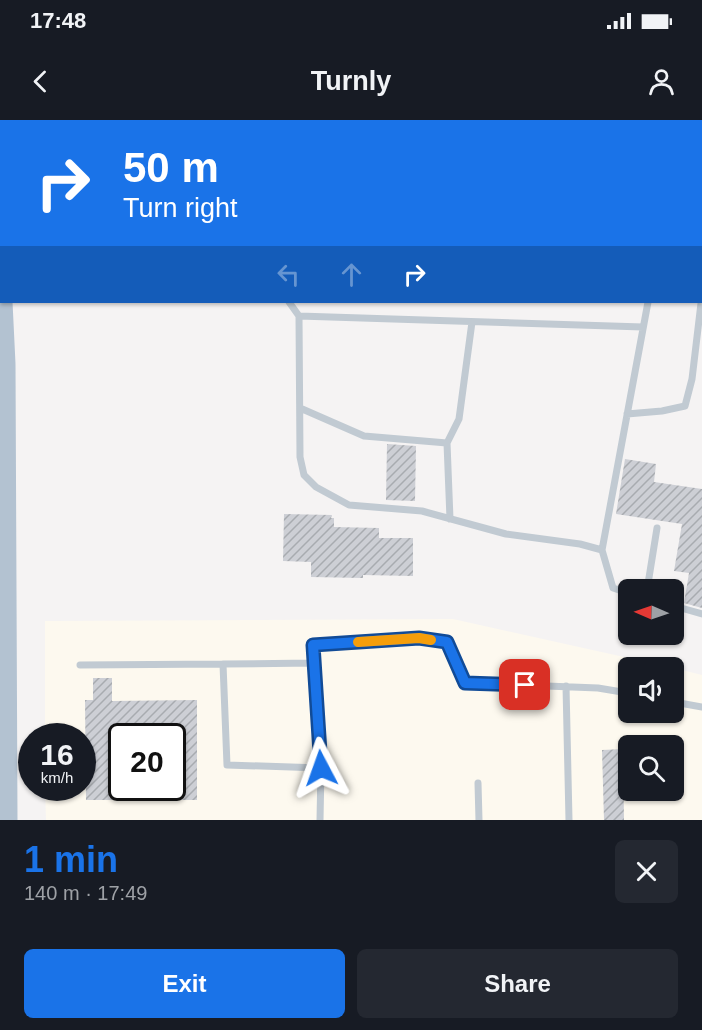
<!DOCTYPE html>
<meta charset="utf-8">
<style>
:root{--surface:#171b24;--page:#242831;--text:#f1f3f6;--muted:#9ea1a6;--accent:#1a73e8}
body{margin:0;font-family:Helvetica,sans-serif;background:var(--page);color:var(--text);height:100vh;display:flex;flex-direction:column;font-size:22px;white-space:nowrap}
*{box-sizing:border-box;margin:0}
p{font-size:20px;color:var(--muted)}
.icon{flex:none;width:33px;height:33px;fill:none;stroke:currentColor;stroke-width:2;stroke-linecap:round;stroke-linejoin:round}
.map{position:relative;height:700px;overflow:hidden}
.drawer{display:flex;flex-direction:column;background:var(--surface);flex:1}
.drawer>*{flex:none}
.hud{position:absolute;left:0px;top:0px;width:702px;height:183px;box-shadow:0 2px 4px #0004;background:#1a73e8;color:#fff;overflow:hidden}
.needle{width:39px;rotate:272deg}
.tools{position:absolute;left:618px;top:459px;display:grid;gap:12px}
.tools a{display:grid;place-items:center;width:66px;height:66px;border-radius:9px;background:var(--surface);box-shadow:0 2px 4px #0004;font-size:30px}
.speed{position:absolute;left:18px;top:603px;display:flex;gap:12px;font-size:30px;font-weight:700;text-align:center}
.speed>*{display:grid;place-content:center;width:78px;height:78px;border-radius:50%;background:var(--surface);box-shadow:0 2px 4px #0004;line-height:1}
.speed small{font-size:15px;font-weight:400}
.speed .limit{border:3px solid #111;border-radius:9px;background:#fff;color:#111}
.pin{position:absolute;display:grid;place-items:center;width:51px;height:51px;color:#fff;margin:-26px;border-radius:12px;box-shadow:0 3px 9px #0006}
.me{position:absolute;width:66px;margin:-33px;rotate:356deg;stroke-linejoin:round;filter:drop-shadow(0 0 4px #0008)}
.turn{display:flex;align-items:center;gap:21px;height:126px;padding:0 24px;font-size:27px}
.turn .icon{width:78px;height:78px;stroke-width:2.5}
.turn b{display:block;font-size:42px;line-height:51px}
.lanes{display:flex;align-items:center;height:57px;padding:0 24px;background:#0003;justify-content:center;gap:30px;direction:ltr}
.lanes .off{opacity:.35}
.round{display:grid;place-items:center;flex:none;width:63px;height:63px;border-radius:9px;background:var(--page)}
.summary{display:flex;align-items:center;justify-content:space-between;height:102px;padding:0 24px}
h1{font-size:36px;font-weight:700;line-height:45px;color:var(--accent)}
.primary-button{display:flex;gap:12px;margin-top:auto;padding:12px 24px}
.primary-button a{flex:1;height:69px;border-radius:9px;background:var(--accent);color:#fff;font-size:24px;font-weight:700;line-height:69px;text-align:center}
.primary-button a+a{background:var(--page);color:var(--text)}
.status{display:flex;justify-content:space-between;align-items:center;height:42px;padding:0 30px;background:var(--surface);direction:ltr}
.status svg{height:16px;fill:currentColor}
header{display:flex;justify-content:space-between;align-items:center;height:78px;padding:0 24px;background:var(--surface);font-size:27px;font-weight:700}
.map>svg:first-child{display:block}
</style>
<div class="status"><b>17:48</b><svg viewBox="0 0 49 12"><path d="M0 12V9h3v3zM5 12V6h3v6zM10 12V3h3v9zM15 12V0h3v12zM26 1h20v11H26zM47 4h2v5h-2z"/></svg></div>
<header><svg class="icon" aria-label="back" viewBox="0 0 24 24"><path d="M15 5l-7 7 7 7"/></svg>Turnly<svg class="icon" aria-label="person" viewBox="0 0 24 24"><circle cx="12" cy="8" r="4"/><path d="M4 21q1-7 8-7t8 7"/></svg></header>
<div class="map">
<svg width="702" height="700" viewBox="0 0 702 700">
<defs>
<pattern id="building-hatch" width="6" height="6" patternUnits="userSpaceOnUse" patternTransform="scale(1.5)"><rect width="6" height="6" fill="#cdcfd5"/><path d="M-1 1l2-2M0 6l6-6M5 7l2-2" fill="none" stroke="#a8abb0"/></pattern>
</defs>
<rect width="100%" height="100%" fill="#f5f3f3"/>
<path fill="#fdf9ef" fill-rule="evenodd" d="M 453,499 L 669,547 L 628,548 L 628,592 L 674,592 L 674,548 L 702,555 L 702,700 L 46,700 L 45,668 L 82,668 L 82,616 L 45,616 L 45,501 ZM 122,616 L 172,616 L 172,668 L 122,668 ZM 628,626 L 674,626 L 674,670 L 628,670 Z"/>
<path fill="#c3f1d5" d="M 286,0 L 631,0 L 630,2 L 288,2 Z"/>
<path fill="url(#building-hatch)" d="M 387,324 L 416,326 L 415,381 L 386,380 Z
M 625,339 L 656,344 L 654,362 L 702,369 L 702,488 L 684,483 L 689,453 L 674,451 L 682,404 L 616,394 Z
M 284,394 L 332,395 L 331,398 L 334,398 L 334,407 L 379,408 L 379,418 L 413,418 L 413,456 L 363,455 L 363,458 L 311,457 L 311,442 L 283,441 Z
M 93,558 L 112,558 L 112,581 L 197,580 L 197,680 L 172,680 L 172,616 L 122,616 L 122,680 L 86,680 L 85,580 L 93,580 Z
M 623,629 L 624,700 L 604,700 L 602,630 Z"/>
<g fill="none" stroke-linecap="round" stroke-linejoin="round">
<path stroke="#c1cad2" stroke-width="7" d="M 97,0 L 101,2
M 700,149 L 702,149
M 289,182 L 299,196 L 300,337 L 304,355 L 316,367 L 349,385 L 422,391 L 506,414 L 580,424 L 602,430 L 613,468 L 628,473
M 299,196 L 643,207
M 300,288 L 364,316 L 447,323 L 450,399
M 627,294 L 662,291 L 685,286 L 692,259 L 702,175
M 447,323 L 459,299 L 472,202
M 602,430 L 648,182
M 647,470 L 657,408
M 674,486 L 702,494
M 223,544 L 314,543
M 80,545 L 223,544 L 227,645 L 321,648
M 566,566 L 569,700
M 674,582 L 702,587
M 478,663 L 479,700
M 320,700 L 321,648 L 313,525 L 419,518 L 448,522 L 465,563 L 598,568 L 628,573"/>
<path stroke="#c1cad2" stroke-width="14" d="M 654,0 L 654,2"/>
<path stroke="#b3c2d1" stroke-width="21" d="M 0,158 L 2,179
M 2,182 L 5,244 L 7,700"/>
</g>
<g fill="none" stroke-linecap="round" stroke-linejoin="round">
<defs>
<path id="route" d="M 321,648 L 313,525 L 419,518 L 447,522 L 465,563 L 525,565"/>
</defs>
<use href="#route" stroke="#114b97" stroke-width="15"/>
<use href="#route" stroke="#1a73e8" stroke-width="10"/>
<path stroke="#f59e0b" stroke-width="10" d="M 358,522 L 419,518 L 431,520"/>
</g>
</svg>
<div class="tools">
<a><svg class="needle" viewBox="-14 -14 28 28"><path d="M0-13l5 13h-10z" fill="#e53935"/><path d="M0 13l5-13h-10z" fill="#9ea1a6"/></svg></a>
<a><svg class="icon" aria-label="sound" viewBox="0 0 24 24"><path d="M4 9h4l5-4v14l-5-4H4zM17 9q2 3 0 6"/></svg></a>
<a><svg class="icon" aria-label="search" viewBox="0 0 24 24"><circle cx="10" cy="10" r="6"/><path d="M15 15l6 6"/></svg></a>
</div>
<div class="speed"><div>16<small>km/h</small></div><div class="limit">20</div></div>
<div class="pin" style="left:525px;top:565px;background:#d93025"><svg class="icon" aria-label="arrive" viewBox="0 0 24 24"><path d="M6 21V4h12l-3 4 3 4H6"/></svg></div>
<svg class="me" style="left:321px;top:648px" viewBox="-20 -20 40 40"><path d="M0-17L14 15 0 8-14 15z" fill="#1a73e8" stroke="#fff" stroke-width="4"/></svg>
<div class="hud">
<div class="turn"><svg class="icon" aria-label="right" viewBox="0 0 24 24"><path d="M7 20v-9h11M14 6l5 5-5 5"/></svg><div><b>50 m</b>Turn right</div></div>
<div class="lanes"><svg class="icon off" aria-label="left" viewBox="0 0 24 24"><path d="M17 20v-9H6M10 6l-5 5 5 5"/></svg><svg class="icon off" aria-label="ahead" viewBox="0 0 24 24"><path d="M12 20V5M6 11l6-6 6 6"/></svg><svg class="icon" aria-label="right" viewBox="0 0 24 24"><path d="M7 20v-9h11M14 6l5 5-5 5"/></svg></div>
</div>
</div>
<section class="drawer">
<div class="summary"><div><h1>1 min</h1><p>140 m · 17:49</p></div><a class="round"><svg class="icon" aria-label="close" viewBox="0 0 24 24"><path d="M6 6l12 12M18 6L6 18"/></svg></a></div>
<div class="primary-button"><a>Exit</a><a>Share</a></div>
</section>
